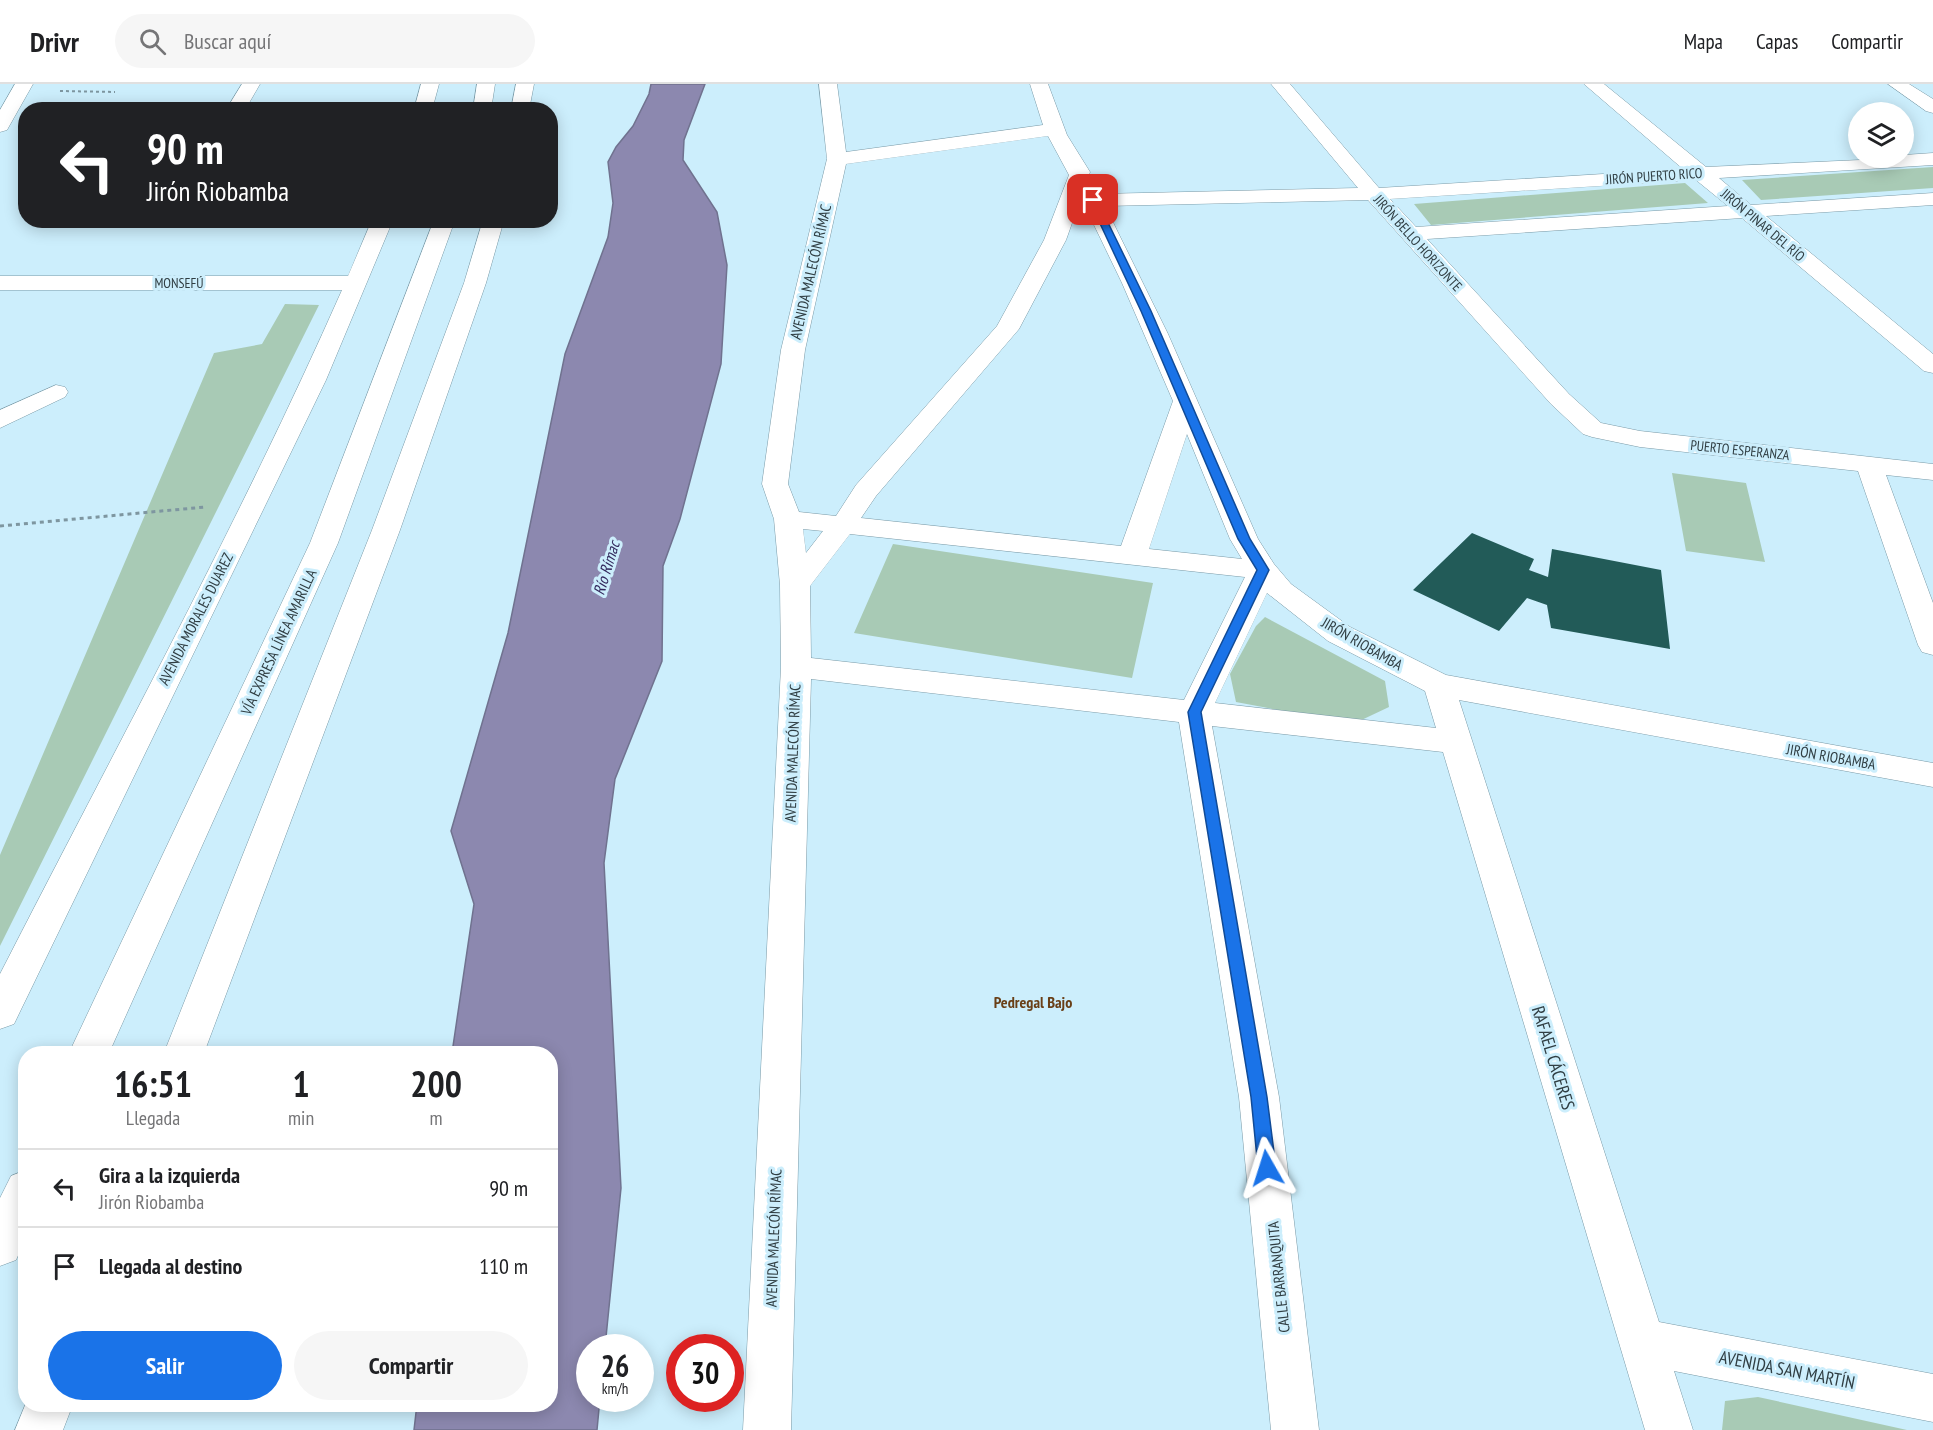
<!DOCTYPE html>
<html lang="es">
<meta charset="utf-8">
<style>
:root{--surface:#fff;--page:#f6f6f6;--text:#202124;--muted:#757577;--line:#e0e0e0;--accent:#1a73e8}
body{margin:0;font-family:"PT Sans Narrow",sans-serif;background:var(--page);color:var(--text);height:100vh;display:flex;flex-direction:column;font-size:22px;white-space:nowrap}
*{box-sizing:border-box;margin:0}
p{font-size:20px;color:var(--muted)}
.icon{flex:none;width:33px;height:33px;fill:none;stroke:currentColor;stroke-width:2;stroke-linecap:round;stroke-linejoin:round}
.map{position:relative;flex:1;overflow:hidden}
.side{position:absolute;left:18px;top:962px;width:540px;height:366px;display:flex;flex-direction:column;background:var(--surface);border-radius:24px;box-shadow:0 3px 15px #0003}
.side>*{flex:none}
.banner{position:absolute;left:18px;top:18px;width:540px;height:126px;border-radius:24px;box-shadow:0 3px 15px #0003;background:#202124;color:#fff;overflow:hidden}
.buttons{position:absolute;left:1848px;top:18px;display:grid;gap:12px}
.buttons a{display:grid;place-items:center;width:66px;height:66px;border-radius:50%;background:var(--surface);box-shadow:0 3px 15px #0003;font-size:30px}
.speed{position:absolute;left:576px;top:1250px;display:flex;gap:12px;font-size:30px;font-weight:700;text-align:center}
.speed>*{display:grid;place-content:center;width:78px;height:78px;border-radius:50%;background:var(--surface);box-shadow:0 3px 15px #0003;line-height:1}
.speed small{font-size:15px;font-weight:400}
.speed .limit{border:9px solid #d22;background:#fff;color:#111}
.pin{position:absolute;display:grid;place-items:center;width:51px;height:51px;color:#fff;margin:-26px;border-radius:12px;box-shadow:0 3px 9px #0006}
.me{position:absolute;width:66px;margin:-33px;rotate:354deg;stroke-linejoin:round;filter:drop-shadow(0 0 4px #0008)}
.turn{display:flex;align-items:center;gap:21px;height:126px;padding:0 30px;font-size:27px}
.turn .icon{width:78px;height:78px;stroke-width:2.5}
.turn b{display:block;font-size:42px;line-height:51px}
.eta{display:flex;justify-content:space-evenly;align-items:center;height:102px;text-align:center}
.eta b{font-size:36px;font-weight:700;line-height:42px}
.button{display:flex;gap:12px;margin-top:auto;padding:12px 30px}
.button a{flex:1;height:69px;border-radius:36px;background:var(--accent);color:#fff;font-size:24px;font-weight:700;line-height:69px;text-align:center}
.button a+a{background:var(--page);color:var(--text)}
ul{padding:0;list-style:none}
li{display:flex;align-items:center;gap:18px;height:78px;padding:0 30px;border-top:2px solid var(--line)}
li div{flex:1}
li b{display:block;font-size:22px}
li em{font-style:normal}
header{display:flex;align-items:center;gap:36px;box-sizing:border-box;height:84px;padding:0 30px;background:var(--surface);border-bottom:2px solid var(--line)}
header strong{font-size:28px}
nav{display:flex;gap:33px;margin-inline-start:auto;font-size:21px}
.search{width:420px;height:54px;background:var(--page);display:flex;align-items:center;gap:15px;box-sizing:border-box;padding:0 21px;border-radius:33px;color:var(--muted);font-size:22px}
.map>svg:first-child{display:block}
</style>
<header>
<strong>Drivr</strong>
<div class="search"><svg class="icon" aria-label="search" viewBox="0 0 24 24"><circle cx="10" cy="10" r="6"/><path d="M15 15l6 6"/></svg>Buscar aquí</div>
<nav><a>Mapa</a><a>Capas</a><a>Compartir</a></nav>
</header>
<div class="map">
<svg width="1933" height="1346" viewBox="0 0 1933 1346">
<rect width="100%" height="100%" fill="#cceefc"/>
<path fill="#a8cab5" d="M 1933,83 L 1933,104 L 1761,116 L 1742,96 Z
M 1685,99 L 1708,119 L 1431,141 L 1414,120 Z
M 285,220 L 319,221 L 0,862 L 0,771 L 214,269 L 262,260 Z
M 1672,389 L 1746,399 L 1765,478 L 1686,467 Z
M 893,460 L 1153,499 L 1132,594 L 854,549 Z
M 1265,533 L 1385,597 L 1389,623 L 1353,640 L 1236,618 L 1230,590 L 1256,542 Z
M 1758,1313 L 1907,1346 L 1722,1346 L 1725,1317 Z"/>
<path fill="#8c88af" stroke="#70728f" stroke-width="1.5" d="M 651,0 L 705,0 L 684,56 L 683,76 L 717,128 L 727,181 L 721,280 L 680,435 L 663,482 L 662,577 L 615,695 L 604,779 L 621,1104 L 605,1263 L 590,1263 L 590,1314 L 600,1314 L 597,1346 L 414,1346 L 417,1320 L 550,1320 L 550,969 L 452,969 L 474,820 L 451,747 L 508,549 L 565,270 L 608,153 L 613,119 L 608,78 L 616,63 L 633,42 L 649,10 Z"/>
<path fill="#225b58" d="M 1472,449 L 1534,475 L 1529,486 L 1548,493 L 1552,465 L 1661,486 L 1670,565 L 1551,544 L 1547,521 L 1527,514 L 1499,547 L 1413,506 Z"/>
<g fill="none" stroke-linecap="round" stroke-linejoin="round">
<defs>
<path id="minor" d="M 15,0 L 33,0 L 7,46 L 0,48 L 0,26 Z
M 242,0 L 260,0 L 245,26 L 226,26 Z
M 421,0 L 439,0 L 432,26 L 414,26 Z
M 819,0 L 837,0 L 846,68 L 1043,41 L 1030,0 L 1048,0 L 1067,51 L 1090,88 L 1089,91 L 1099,110 L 1358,104 L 1271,0 L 1290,0 L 1379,104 L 1683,85 L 1584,0 L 1604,0 L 1706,83 L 1904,74 L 1904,71 L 1933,69 L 1933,81 L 1719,94 L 1751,121 L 1933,109 L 1933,121 L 1766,132 L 1933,270 L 1933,289 L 1924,287 L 1742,134 L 1427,155 L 1569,310 L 1601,339 L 1640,347 L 1933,380 L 1933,396 L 1886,391 L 1933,519 L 1933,571 L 1922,568 L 1918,561 L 1858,387 L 1640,363 L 1592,353 L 1583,350 L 1551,320 L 1368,116 L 1105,122 L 1168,250 L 1258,455 L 1274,480 L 1291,500 L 1350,543 L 1446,591 L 1933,679 L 1933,703 L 1459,616 L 1659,1238 L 1933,1290 L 1933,1338 L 1674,1287 L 1693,1346 L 1645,1346 L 1443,668 L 1212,642 L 1279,1013 L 1319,1346 L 1271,1346 L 1239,1013 L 1179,638 L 811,595 L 791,1346 L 743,1346 L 781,583 L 780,501 L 774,435 L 762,400 L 781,266 L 827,75 ZM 1048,52 L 1069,91 L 1044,156 L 997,242 L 856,401 L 836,432 L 799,428 L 788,400 L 805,266 L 846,80 ZM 1696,96 L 1728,122 L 1416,143 L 1390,115 ZM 1081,114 L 1122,199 L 1173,317 L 1121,462 L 861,434 L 876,412 L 1019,245 L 1066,156 ZM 1187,350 L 1230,455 L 1242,475 L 1149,465 ZM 803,445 L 823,447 L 806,469 ZM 850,450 L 1245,493 L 1184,616 L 811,574 L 810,502 ZM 1267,509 L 1328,557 L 1425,607 L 1436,644 L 1215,619 Z
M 1888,0 L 1909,0 L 1933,15 L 1933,29 L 1926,27 Z
M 372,136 L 393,136 L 326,296 L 14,940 L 0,945 L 0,890 C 116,663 239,439 342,206 L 0,206 L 0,192 L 348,192 Z
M 56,301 L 65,303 L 68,308 L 65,313 L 0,344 L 0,326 Z"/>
<path id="highway" d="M 477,0 L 495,0 L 491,26 L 473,26 Z
M 516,0 L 534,0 L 529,26 L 511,26 Z
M 434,136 L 455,136 L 338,459 L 109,969 L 69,969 L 310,459 Z
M 483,136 L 504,136 L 486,199 L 400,446 L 204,969 L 164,969 L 372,446 L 464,199 Z
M 26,1086 L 26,1154 L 16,1176 L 0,1182 L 0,1114 L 11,1092 Z
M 26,1319 L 26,1320 L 73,1320 L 63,1346 L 15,1346 Z"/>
</defs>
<use href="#minor" stroke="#7a9aa7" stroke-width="1"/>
<use href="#highway" stroke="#7a9aa7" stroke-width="1"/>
<path stroke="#7e96a0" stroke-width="2" stroke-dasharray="3 3" stroke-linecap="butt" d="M 60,7 L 115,8"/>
<path stroke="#7e96a0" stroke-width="3" stroke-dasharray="4 4" stroke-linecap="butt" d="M 0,442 L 205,423"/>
<use href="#minor" fill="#fff" fill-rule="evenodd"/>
<use href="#highway" fill="#fff" fill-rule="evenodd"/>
</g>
<path fill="#1a73e8" stroke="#114b97" stroke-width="1.5" d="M 1093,113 L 1097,116 L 1151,227 L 1250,455 L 1269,486 L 1201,628 L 1267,1013 L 1276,1084 L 1273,1090 L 1267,1092 L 1261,1090 L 1258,1084 L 1251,1013 L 1188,628 L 1257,486 L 1238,455 L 1141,227 L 1089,116 Z"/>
<g text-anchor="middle" stroke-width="6" stroke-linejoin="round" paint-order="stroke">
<g font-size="14" fill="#303e43" stroke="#cceefc">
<text transform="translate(1654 92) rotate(-4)" y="5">JIRÓN PUERTO RICO</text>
<text transform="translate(1763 141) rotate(40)" y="5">JIRÓN PINAR DEL RÍO</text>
<text transform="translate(1418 159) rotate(48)" y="5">JIRÓN BELLO HORIZONTE</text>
<text x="179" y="204">MONSEFÚ</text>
<text transform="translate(1740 366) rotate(6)" y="5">PUERTO ESPERANZA</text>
</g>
<g font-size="15" fill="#303e43" stroke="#cceefc">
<text transform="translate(811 188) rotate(-77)" y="5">AVENIDA MALECÓN RÍMAC</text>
<text transform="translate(196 535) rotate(-63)" y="5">AVENIDA MORALES DUAREZ</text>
<text transform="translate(279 558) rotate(-65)" y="5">VÍA EXPRESA LÍNEA AMARILLA</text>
<text transform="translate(1362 560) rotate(30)" y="5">JIRÓN RIOBAMBA</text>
<text transform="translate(793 669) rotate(-88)" y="5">AVENIDA MALECÓN RÍMAC</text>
<text transform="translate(1831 673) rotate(10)" y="5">JIRÓN RIOBAMBA</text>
<text transform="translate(774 1154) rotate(-88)" y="5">AVENIDA MALECÓN RÍMAC</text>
<text transform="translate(1279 1193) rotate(-96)" y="5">CALLE BARRANQUITA</text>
</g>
<g font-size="16" font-style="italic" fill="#33295d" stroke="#cceefc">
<text transform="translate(606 484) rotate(-73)" y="6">Río Rímac</text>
</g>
<g font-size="16" font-weight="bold" fill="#693f17" stroke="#cceefc">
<text x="1033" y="924">Pedregal Bajo</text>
</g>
<g font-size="18" fill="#303e43" stroke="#cceefc">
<text transform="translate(1553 974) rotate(73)" y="6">RAFAEL CÁCERES</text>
<text transform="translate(1787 1286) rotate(11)" y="6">AVENIDA SAN MARTÍN</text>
</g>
</g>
</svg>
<div class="buttons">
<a><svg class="icon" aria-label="layers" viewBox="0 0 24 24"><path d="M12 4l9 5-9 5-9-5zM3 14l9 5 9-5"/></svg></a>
</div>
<div class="speed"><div>26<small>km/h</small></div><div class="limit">30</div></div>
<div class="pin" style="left:1093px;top:116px;background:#d93025"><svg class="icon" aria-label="arrive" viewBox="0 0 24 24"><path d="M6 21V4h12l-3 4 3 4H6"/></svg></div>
<svg class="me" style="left:1267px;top:1084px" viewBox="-20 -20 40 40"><path d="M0-17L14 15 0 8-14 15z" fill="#1a73e8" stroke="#fff" stroke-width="4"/></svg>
<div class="banner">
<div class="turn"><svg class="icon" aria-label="left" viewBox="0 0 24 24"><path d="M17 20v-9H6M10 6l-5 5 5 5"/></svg><div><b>90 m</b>Jirón Riobamba</div></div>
</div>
<section class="side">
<div class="eta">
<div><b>16:51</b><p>Llegada</p></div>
<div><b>1</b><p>min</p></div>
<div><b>200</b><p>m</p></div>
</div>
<ul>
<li><svg class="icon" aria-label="left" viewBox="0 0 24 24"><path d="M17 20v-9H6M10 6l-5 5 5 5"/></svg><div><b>Gira a la izquierda</b><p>Jirón Riobamba</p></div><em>90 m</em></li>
<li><svg class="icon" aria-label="arrive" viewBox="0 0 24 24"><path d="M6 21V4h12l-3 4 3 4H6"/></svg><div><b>Llegada al destino</b></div><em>110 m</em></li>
</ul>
<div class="button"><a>Salir</a><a>Compartir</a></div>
</section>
</div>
